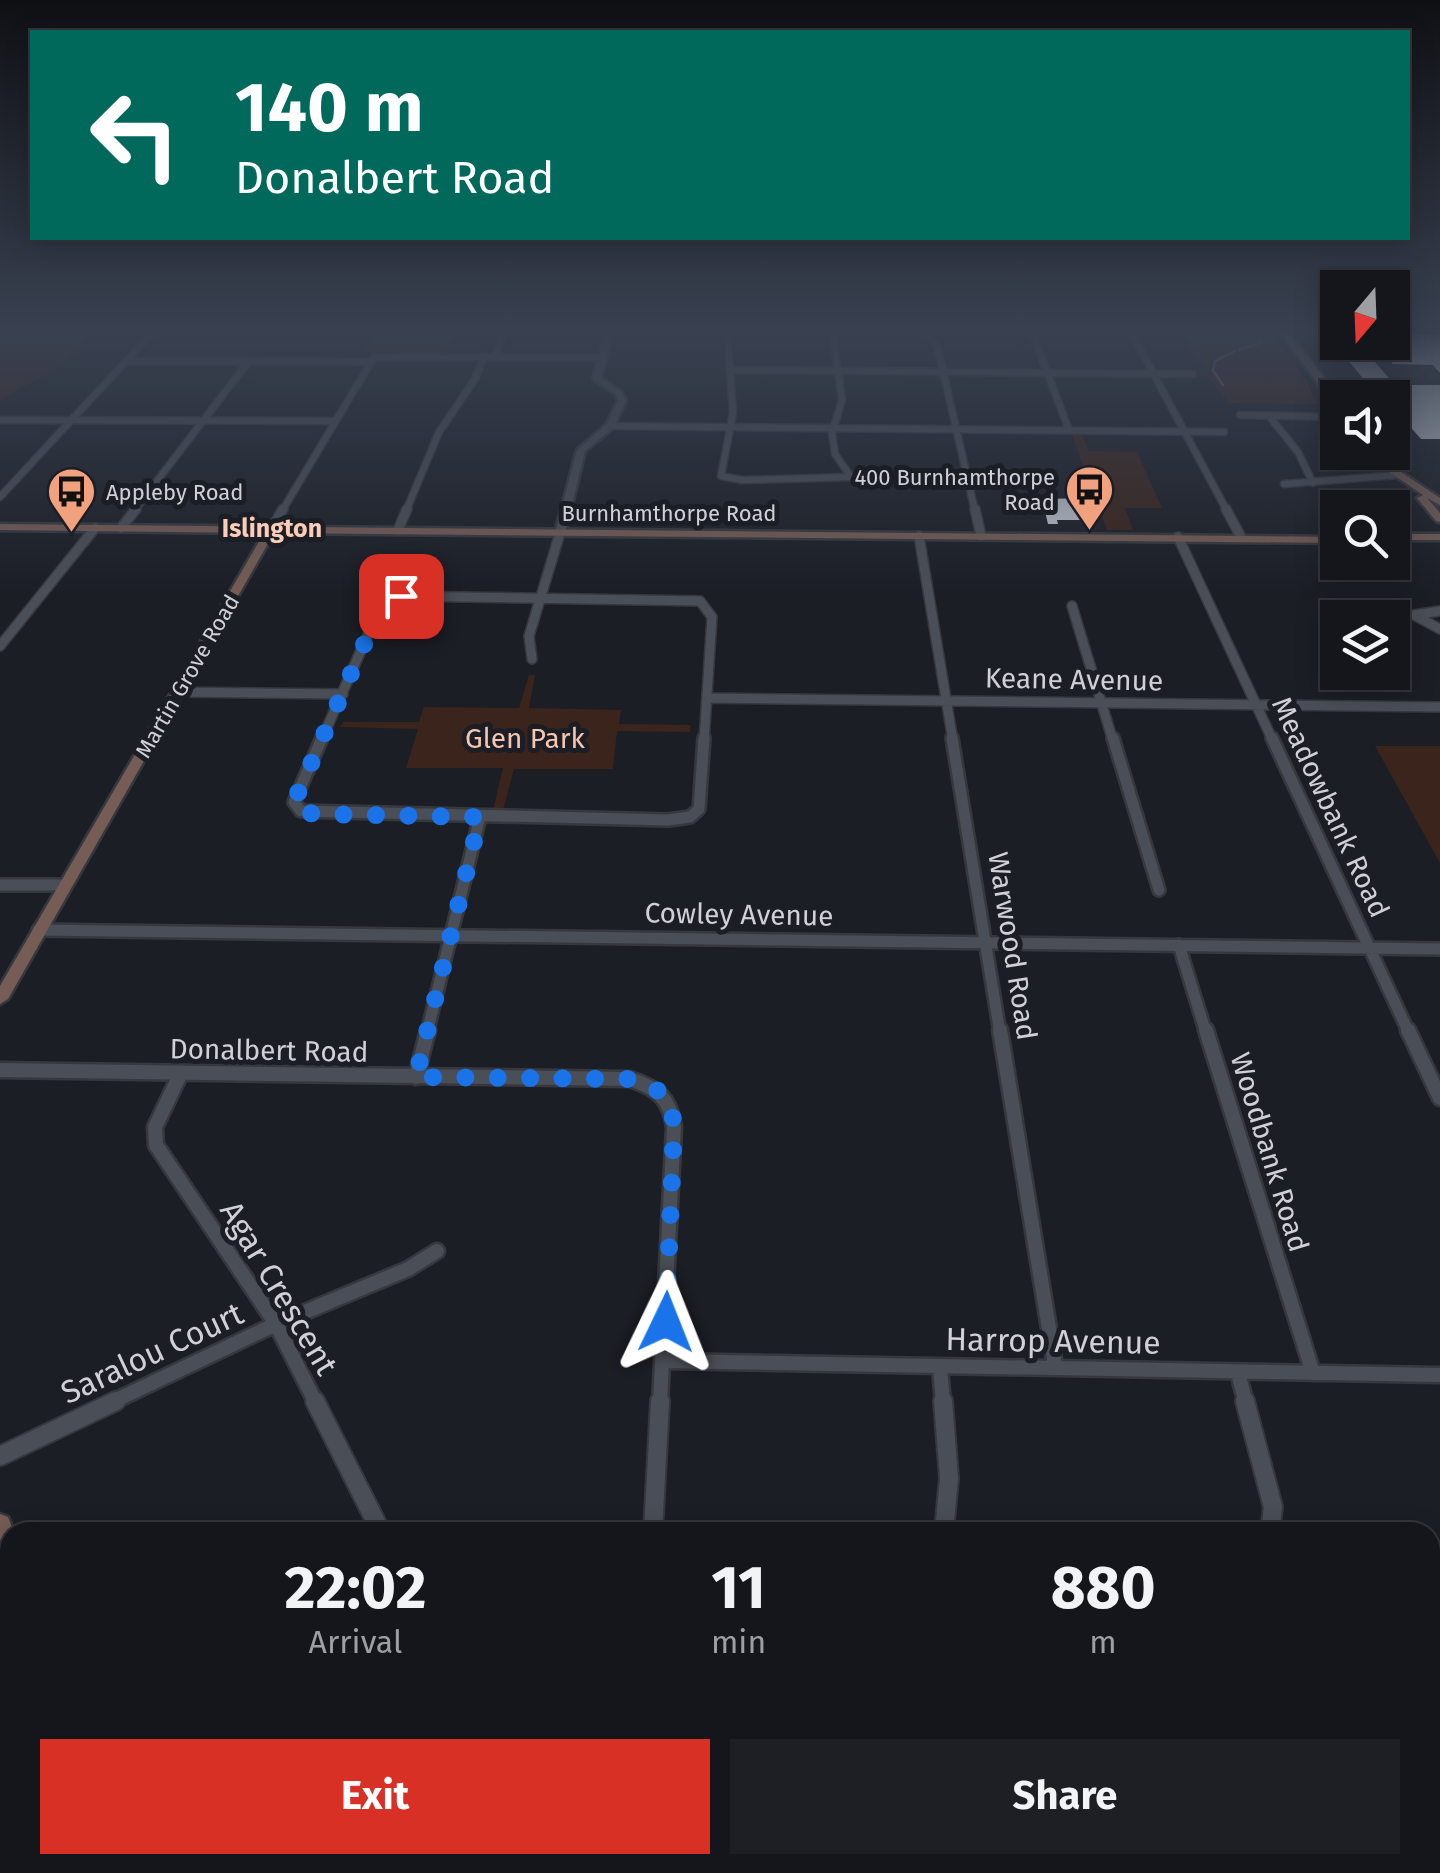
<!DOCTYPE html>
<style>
:root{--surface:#14161c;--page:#1d1f25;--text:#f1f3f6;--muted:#9d9fa3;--line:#33353b;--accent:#d93025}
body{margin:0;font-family:"Fira Sans",sans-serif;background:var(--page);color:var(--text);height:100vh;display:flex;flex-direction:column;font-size:38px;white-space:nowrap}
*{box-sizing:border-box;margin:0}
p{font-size:32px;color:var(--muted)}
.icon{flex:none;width:55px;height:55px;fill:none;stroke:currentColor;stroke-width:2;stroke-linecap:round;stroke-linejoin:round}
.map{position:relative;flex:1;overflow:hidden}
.drawer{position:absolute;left:0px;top:1522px;width:1440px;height:352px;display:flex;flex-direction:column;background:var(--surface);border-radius:30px 30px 0 0;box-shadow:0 5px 25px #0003,0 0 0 2px var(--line)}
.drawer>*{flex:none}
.guide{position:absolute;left:30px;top:30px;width:1380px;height:210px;border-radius:0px;box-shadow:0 5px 25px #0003,0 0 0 2px var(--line);background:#00695c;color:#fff;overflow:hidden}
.needle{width:65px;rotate:199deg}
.buttons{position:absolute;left:1320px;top:270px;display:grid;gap:20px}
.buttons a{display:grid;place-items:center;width:90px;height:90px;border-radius:0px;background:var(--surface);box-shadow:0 5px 25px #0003,0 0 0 2px var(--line);font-size:50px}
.pin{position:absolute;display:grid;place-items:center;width:85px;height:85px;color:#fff;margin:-42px;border-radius:20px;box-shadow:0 5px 15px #0006}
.me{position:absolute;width:110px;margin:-55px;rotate:2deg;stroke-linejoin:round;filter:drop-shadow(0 0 8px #0008)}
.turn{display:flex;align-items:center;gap:35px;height:210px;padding:0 40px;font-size:45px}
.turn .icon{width:130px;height:130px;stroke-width:2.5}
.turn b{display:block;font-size:70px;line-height:85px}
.eta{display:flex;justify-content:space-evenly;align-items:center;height:170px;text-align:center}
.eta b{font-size:60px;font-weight:700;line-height:70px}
.cta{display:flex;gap:20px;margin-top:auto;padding:20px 40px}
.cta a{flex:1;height:115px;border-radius:0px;background:var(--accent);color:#fff;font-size:40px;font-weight:700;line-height:115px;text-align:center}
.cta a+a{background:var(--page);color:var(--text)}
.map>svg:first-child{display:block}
</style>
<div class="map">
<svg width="1440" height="1873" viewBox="0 0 1440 1873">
<rect width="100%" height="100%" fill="#1b1e25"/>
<path fill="#3a241b" d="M 377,330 L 456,330 L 445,353 L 364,352 Z
M 1179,330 L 1269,330 L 1305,377 L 1317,404 L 1229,403 L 1208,377 L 1196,377 L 1193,371 L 1205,370 Z
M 0,331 L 93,332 L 56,369 L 0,401 Z
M 1072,435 L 1082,435 L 1089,451 L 1137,452 L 1162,508 L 1125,508 L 1133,530 L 1107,530 Z
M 529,675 L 535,675 L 529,708 L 621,710 L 619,724 L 691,725 L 690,732 L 617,731 L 613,769 L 514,769 L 503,810 L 493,810 L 503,768 L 406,768 L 418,729 L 340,727 L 343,722 L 419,722 L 424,707 L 519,708 Z
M 1375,746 L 1440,746 L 1440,863 Z"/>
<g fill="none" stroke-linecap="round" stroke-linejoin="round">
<path stroke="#626a7e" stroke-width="2.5" d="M 1239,350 L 1260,343 L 1262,335 L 1268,332
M 1213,371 L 1215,361 L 1235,351
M 1214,372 L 1223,385"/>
</g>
<path fill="#c2c7d0" d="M 1392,330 L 1405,334 L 1440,335 L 1440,373 L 1433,365 L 1392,364 Z
M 1334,343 L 1361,346 L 1395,385 L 1440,385 L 1440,439 L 1421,439 L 1407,423 L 1397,423 L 1392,418 L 1392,398 L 1379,398 Z
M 1091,498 L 1095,510 L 1093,520 L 1057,520 L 1058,524 L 1048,524 L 1042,499 Z"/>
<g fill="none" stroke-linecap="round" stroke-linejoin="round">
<defs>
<path id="minor-far4" d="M 727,330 L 733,413 L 721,476 L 742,480 L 851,477 L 835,454 L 832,433 L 842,400 L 832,330
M 926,330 L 938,349 L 975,511
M 1031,330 L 1069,430
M 1130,330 L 1227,511
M 495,356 L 505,330
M 126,361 L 369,362
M 730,370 L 1193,374
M 1240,415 L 1338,417
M 1269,416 L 1298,452 L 1313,483
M 0,420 L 335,421
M 610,426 L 1224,432
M 1284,484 L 1398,475
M 0,497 L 155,330
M 134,511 L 248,362
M 282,511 L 374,357 L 602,357
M 406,511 L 439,432 L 475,379 L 484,356"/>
<path id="minor-far3" d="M 975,509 L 981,536
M 1226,509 L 1241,537
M 121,528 L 136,509
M 272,528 L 283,509
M 398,530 L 407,509
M 919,536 L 953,741
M 1178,537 L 1273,741
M 1072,606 L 1113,741
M 1440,611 L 1414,615 L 1440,629
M 0,646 L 95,528
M 532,659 L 529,636 L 560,533
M 180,692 L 343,694
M 708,698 L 1440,707
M 321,741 L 381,605 L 387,599 L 401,596 L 700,601 L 712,617 L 704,741"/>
<path id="minor-far2" d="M 322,738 L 294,802 L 301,811 L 668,820 L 690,817 L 699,809 L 704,738
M 952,738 L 1000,1033
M 1113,738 L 1159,890
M 1272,738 L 1409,1033
M 0,885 L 63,885
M 38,930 L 1440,949
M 1179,945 L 1206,1033
M 427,1033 L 480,817"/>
<path id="minor-far1" d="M 1000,1030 L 1055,1365
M 1206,1030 L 1313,1373
M 1408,1030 L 1440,1098
M 0,1070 L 630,1079 C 657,1088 670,1098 674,1127 L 660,1403
M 180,1075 L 155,1127 L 156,1145 L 276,1324 L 316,1403
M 416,1077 L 428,1030
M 665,1361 L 1440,1375
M 940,1368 L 943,1403
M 1238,1373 L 1246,1403
M 110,1403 L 276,1324 L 408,1269 L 437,1251"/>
<path id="minor" d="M 315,1401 L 381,1532
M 943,1401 L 949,1478 L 944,1532
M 1245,1401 L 1273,1507 L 1270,1532
M 0,1456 L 116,1401
M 653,1532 L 660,1401
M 626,1873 L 627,1865"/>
<path id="tertiary" d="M 605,330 L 613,330 L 601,378 L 622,392 L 626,401 L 613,428 L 585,451 L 565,533 L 560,536 L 555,533 L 577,450 L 606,425 L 618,401 L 616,395 L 593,379 Z"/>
<path id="secondary" d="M 1278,330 L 1286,330 C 1303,352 1338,386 1338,415 L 1334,412 L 1313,376 Z
M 1360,452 L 1371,452 L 1440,498 L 1440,505 L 1427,498 L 1440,513 L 1440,522 L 1436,521 L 1417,498 L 1423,495 Z
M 0,524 L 1338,537 L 1338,543 L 274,533 L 8,999 L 0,1004 L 0,986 L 264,533 L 0,530 Z
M 1392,534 L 1440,534 L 1440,540 L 1392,540 Z
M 0,1514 L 8,1517 L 14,1532 L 10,1532 L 10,1563 L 2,1560 L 0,1555 Z
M 91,1865 L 117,1865 L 118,1873 L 92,1873 Z"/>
</defs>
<use href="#minor-far4" stroke="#36383e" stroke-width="9"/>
<use href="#minor-far3" stroke="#36383e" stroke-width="12"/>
<use href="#minor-far2" stroke="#36383e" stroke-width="16"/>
<use href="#minor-far1" stroke="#36383e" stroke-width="19"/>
<use href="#minor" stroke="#36383e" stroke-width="22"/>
<use href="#tertiary" stroke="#36383e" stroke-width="5"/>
<use href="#secondary" stroke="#36383e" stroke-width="5"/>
<use href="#minor-far4" stroke="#4a4e56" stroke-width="6"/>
<use href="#minor-far3" stroke="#4a4e56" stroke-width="9"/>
<use href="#minor-far2" stroke="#4a4e56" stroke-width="11"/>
<use href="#minor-far1" stroke="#4a4e56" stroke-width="14"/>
<use href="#minor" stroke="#4a4e56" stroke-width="18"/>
<use href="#tertiary" fill="#4a4e56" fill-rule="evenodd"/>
<use href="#secondary" fill="#755c54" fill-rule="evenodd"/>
</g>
<linearGradient id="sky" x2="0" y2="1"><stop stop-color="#0f1014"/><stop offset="0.56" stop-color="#394151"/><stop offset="1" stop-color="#394151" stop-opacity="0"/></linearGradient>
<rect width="1440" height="592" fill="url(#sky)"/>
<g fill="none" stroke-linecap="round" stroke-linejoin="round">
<path stroke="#1a73e8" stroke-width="18" stroke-dasharray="0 32.4" d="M 401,596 L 382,604 L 294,802 L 301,811 L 314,814 L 480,817 L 416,1077 L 630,1079 C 660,1088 671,1095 674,1127 L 666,1322"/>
</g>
<defs>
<symbol id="bus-pin" viewBox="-11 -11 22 30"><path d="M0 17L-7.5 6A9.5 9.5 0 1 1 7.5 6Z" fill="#f1a17d" stroke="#1b1e25"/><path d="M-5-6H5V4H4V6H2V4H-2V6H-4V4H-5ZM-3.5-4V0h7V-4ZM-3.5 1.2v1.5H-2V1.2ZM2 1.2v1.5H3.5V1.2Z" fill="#111"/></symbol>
</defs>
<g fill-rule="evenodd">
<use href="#bus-pin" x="1062" y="462" width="55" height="75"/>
<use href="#bus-pin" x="44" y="464" width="55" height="75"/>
</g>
<g text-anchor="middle" stroke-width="10" stroke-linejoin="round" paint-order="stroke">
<g font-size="22" fill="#cfd1d6" stroke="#1b1e25" text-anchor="end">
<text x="1055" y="485">400 Burnhamthorpe<tspan x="1055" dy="25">Road</tspan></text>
<text x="106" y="500" text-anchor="start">Appleby Road</text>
</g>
<g font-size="22" fill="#cfd1d6" stroke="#1b1e25">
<text x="669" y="521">Burnhamthorpe Road</text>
<text transform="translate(187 676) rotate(-60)" y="8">Martin Grove Road</text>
</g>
<g font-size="25" font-weight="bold" fill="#fbccb8" stroke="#1b1e25">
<text x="272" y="537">Islington</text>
</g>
<g font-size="28" fill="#cfd1d6" stroke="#1b1e25">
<text transform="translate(1074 679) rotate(1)" y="10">Keane Avenue</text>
<text transform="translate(1331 807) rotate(65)" y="10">Meadowbank Road</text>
<text transform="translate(739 914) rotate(1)" y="10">Cowley Avenue</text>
<text transform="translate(1013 946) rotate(81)" y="10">Warwood Road</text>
<text transform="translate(269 1050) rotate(1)" y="10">Donalbert Road</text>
<text transform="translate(1270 1152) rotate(73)" y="10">Woodbank Road</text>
</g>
<g font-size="28" fill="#f7c6b0" stroke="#1b1e25">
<text x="525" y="748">Glen Park</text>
</g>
<g font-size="32" fill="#cfd1d6" stroke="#1b1e25">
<text transform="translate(279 1288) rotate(59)" y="11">Agar Crescent</text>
<text transform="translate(1053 1341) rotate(1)" y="11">Harrop Avenue</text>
<text transform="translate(152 1353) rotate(-25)" y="11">Saralou Court</text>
</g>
</g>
</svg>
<div class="buttons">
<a><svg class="needle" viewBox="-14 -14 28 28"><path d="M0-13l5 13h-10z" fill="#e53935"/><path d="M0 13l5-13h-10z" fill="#9d9fa3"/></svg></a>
<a><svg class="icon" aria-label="sound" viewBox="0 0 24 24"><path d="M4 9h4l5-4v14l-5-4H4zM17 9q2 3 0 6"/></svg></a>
<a><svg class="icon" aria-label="search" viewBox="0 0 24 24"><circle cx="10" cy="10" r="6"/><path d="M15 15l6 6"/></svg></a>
<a><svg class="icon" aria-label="layers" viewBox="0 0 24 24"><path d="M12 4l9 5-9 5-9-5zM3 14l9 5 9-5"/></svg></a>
</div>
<div class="pin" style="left:401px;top:596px;background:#d93025"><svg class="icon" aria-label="arrive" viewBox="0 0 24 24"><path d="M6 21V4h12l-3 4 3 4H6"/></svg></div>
<svg class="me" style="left:666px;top:1322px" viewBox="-20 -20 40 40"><path d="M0-17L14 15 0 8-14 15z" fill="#1a73e8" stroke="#fff" stroke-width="4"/></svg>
<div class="guide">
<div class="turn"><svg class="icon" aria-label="left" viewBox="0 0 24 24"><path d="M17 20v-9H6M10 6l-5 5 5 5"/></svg><div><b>140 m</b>Donalbert Road</div></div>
</div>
<section class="drawer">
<div class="eta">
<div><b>22:02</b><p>Arrival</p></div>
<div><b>11</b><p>min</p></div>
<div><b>880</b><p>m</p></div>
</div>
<div class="cta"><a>Exit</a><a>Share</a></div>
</section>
</div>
